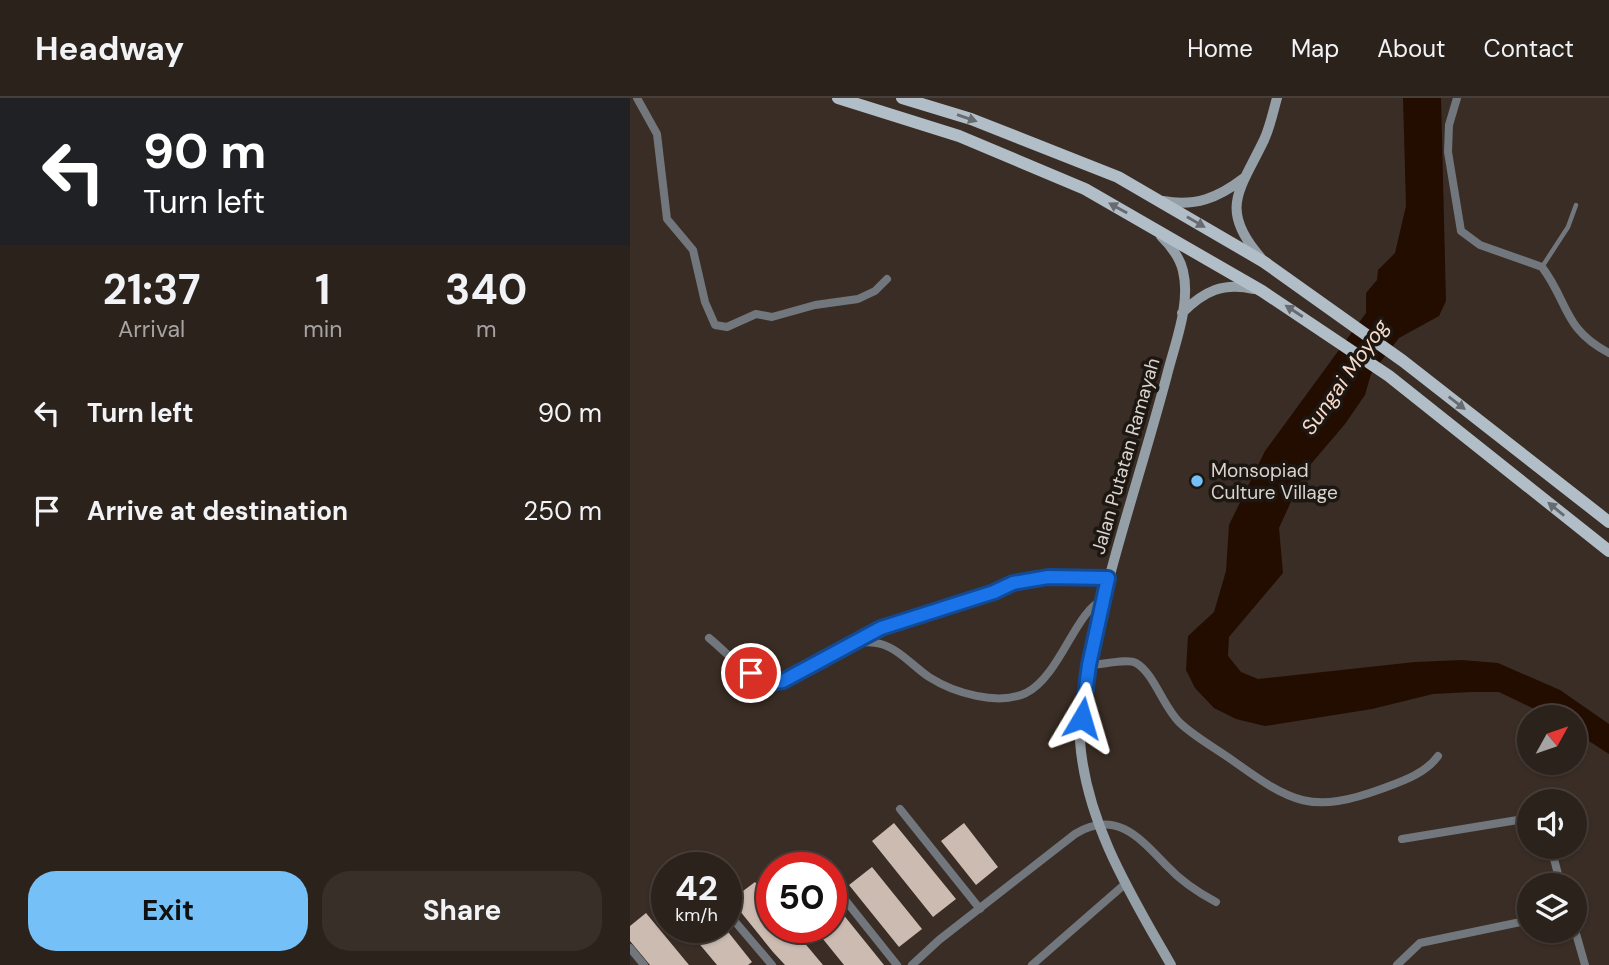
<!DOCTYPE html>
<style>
:root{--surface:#2c221c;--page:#382f29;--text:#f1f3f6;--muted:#a6a4a3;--line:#483f3b;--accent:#75c0f6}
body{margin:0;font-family:"DM Sans",sans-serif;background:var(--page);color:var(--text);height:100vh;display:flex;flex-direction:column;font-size:26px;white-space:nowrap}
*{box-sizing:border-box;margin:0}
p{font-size:23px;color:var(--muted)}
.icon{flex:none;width:38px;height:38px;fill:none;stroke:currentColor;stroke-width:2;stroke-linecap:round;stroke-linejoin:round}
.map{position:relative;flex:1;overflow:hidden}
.sheet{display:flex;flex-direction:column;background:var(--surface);width:630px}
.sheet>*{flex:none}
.banner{background:#202124;color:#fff;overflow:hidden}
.needle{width:46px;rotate:50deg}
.fabs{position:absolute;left:887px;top:607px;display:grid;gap:14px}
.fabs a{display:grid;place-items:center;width:70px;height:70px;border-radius:50%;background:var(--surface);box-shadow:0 2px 5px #0004,0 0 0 2px var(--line);font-size:35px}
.speed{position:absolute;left:21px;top:754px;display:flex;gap:14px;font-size:35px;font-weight:700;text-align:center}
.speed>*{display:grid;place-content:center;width:91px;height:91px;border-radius:50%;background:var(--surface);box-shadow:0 2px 5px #0004,0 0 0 2px var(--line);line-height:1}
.speed small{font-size:18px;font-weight:400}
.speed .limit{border:10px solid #d22;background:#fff;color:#111}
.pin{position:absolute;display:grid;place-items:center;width:60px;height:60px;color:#fff;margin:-30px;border:4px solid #fff;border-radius:50%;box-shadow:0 2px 7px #0007}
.me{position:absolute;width:77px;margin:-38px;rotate:7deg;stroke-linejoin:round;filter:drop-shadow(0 0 5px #0008)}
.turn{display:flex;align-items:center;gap:24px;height:147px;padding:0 28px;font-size:32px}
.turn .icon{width:91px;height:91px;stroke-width:2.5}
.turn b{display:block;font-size:49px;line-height:60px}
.eta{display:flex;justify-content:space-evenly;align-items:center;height:119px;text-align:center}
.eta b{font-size:42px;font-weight:700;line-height:49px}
.cta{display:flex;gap:14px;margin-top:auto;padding:14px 28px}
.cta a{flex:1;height:80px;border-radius:28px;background:var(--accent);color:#111;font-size:28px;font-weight:700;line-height:80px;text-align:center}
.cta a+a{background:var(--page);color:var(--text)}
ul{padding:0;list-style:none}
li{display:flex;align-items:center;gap:21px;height:98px;padding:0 28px}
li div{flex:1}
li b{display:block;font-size:26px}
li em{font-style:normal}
header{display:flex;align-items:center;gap:42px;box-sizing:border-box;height:98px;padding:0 35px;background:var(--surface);border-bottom:2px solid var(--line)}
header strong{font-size:33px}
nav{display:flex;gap:38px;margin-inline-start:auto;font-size:24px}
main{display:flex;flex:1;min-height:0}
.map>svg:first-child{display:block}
</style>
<header>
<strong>Headway</strong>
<nav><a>Home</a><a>Map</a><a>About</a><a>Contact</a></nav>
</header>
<main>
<section class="sheet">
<div class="banner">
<div class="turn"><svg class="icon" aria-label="left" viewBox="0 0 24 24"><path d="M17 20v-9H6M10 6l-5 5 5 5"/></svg><div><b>90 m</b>Turn left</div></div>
</div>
<div class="eta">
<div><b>21:37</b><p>Arrival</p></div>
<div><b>1</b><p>min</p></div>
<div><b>340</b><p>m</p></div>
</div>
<ul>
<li><svg class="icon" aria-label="left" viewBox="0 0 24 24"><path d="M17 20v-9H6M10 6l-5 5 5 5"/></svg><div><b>Turn left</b></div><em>90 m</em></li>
<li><svg class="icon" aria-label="arrive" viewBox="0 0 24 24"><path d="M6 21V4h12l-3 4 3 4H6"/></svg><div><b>Arrive at destination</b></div><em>250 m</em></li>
</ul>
<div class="cta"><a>Exit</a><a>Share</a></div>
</section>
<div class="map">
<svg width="979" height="867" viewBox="0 0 979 867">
<rect width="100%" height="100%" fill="#3a2d25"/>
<path fill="#230d01" d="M 773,0 L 811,0 L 816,203 L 809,218 L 769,240 L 741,276 L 735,297 L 715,326 L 675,373 L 649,430 L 653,475 L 599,539 L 598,558 L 611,574 L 628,581 L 785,564 L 832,562 L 868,565 L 930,592 L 979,626 L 979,656 L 945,634 L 945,620 L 921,619 L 869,594 L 842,594 L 803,596 L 742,611 L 635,628 L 606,621 L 584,610 L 565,590 L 556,572 L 558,538 L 584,514 L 596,473 L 599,427 L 635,353 L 736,215 L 736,195 L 747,182 L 748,172 L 765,155 L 776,108 Z"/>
<path fill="#cbbbb1" d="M 264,725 L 326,801 L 303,819 L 242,743 Z
M 334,725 L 368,769 L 346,787 L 311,743 Z
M 242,769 L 292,831 L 269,849 L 219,787 Z
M 125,784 L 142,805 L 142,830 L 162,830 L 193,867 L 155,867 L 143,854 L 101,802 Z
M 208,810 L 254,867 L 214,867 L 184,830 L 201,830 L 201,816 Z
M 16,815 L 59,867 L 20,867 L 0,843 L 0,828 Z
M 56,830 L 95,830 L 122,864 L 118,867 L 87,867 Z"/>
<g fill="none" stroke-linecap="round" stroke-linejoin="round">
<path stroke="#71777c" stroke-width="4.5" d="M 912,169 L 938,129 L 946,107"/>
<path stroke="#71777c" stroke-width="8" d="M 7,0 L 27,36 L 37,121 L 63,152 L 75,204 L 85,227 L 97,229 L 126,216 L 142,219 L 185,207 L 228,201 L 245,193 L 257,181
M 827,0 L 819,27 L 818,54 L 831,133 L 850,147 L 912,169 C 939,205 933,231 979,255
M 79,540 C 93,551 121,582 138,585 C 170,591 209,533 251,546 C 269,551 284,569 299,579 C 324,595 368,608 396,595 C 430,578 446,512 473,502
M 229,544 L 251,530 L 398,481 L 478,480
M 459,567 C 472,567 497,560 506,565 C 524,575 533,609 550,625 C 565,639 585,650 602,662 C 662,705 681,717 754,690 C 773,683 796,675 808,658
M 270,711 L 350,811
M 772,741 L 900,720
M 921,749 L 931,788
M 212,798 L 267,867
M 96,813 L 142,867
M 945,832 L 955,867
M 0,850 L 14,867
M 282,867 L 309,842 L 445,736 C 486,711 510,740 537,768 C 551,783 569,795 586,804
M 402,867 L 495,786
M 767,867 L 790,845 L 900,822"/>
<path stroke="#959fa7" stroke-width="10" d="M 533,103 C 565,109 588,100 614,80
M 531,138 C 541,148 550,159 553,173 C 561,206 545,245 537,277 C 513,368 482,457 463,548 C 457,578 448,612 450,643 C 456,725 501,797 541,867
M 631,160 C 588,111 610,92 634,42 C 640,29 643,14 647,0
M 552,215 C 574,193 593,184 624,191"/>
<path stroke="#b1bec8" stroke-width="12" d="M 208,0 L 329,38 L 455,91 L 632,193 L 759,278 L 979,453
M 272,0 L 341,21 L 488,79 L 634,164 L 773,263 L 979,424"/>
</g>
<defs><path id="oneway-solid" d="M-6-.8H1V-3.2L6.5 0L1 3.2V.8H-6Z" transform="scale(1.75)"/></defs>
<g fill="#676a6e">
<use href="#oneway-solid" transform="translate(337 20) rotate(19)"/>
<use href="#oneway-solid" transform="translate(488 110) rotate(-151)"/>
<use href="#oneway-solid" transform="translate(566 124) rotate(30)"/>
<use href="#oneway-solid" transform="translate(664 213) rotate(-147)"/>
<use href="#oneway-solid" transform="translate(827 305) rotate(38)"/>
<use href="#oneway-solid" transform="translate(926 411) rotate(-141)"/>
</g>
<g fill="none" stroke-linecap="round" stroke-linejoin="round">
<defs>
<path id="route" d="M 121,575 L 138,585 L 153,583 L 251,530 L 364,494 L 383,485 L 418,479 L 478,480 L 459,567 L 452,620"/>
</defs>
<use href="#route" stroke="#114b97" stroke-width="18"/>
<use href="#route" stroke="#1a73e8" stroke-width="12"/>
</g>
<circle fill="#75c0f6" stroke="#1d1713" stroke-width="2.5" cx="567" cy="383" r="7"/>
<g text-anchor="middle" stroke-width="7" stroke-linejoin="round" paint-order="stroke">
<g font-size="19" fill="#dad2cc" stroke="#1d1713">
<text transform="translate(495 358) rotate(-74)" y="7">Jalan Putatan Ramayah</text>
</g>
<g font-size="19" fill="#dad2cc" stroke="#1d1713" text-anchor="start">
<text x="581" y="379">Monsopiad<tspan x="581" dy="22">Culture Village</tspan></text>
</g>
<g font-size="21" font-style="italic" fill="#fcdcc8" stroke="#1d1713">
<text transform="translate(715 279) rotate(-55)" y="7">Sungai Moyog</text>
</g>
</g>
</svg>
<div class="fabs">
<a><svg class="needle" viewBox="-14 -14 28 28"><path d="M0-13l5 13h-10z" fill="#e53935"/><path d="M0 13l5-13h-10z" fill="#a6a4a3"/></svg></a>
<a><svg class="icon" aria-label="sound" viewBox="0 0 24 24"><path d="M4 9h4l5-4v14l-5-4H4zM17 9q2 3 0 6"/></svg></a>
<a><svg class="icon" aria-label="layers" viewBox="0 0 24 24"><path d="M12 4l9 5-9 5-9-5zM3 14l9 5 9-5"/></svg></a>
</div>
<div class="speed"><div>42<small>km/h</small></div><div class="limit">50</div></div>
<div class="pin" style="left:121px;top:575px;background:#d93025"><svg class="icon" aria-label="arrive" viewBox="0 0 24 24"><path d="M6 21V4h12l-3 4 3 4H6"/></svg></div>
<svg class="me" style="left:452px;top:620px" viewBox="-20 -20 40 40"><path d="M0-17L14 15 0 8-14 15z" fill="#1a73e8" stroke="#fff" stroke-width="4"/></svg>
</div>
</main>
